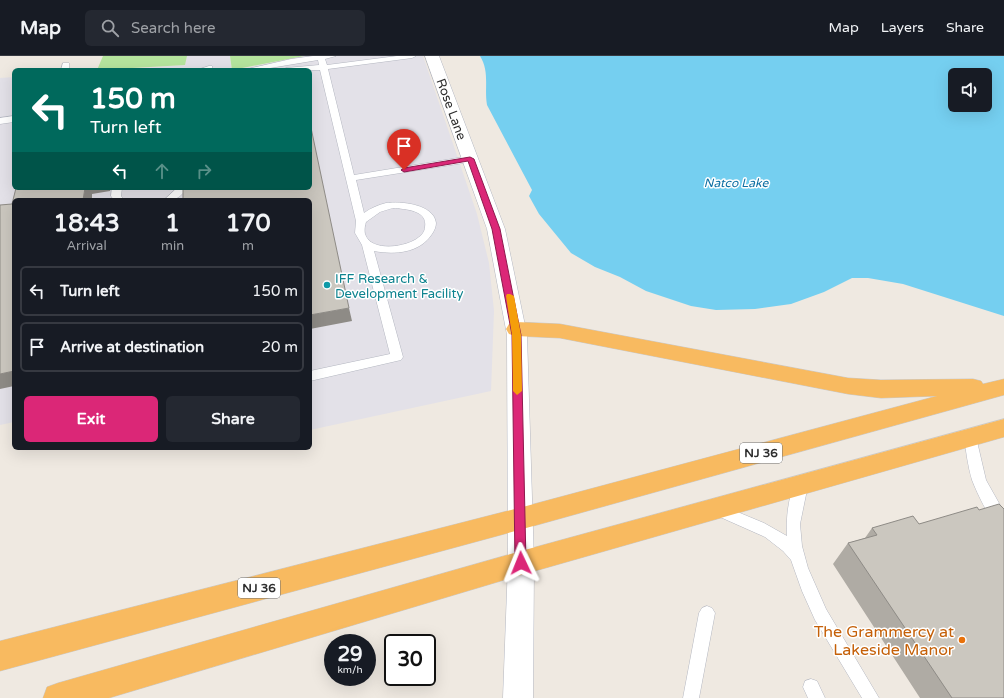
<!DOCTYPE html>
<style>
:root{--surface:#171b24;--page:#242831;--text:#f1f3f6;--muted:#9ea1a6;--line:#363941;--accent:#db2777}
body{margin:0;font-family:"Varela Round",sans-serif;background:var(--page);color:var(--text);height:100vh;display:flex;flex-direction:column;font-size:15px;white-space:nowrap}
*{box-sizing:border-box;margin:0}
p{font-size:13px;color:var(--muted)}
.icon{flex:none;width:22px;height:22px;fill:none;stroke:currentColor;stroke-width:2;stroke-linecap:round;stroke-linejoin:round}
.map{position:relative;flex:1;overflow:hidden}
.drawer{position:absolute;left:12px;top:142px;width:300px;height:252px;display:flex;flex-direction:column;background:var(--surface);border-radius:6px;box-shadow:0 4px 16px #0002}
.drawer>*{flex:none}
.guide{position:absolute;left:12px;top:12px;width:300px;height:122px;border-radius:6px;box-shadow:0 4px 16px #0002;background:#00695c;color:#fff;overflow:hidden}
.fabs{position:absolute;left:948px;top:12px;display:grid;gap:8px}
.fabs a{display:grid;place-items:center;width:44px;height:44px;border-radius:6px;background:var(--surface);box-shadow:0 4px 16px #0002;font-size:20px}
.speed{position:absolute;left:324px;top:578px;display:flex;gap:8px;font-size:20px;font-weight:700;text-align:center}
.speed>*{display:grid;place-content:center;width:52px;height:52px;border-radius:50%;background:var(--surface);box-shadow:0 4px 16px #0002;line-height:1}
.speed small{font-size:10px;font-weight:400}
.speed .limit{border:2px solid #111;border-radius:6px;background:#fff;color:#111}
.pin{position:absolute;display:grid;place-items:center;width:34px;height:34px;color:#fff;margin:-41px -17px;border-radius:50% 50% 50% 0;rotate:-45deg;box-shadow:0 0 4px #0007}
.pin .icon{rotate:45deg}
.me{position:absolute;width:44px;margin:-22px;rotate:358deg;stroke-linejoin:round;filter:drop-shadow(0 0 3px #0008)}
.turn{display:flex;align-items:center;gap:14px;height:84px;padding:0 12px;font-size:18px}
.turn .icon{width:52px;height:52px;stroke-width:2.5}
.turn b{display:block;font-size:28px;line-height:34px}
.lanes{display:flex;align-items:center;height:38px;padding:0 12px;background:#0003;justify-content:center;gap:20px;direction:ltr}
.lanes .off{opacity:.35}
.eta{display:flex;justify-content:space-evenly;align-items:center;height:68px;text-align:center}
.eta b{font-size:24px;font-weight:700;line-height:28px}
.action{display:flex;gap:8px;margin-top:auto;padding:8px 12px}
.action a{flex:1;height:46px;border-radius:6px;background:var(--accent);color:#fff;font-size:16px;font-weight:700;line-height:46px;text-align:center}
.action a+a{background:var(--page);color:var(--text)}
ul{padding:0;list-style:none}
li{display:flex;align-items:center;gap:12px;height:50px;margin:0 8px 6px;padding:0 4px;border:2px solid var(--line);border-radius:6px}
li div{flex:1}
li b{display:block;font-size:15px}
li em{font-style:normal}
header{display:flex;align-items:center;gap:24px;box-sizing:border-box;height:56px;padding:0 20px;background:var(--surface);border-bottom:1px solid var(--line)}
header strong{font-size:19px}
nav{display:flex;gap:22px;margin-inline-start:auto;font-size:14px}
.search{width:280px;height:36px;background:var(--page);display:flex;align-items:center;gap:10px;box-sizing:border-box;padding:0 14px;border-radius:6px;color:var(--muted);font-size:15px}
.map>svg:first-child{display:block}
</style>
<header>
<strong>Map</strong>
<div class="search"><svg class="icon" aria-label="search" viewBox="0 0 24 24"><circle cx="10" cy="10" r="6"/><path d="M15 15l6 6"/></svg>Search here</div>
<nav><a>Map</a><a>Layers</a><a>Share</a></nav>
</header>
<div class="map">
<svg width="1004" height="642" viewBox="0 0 1004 642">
<rect width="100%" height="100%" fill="#efe9e1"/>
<path fill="#e3e1e8" d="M 187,0 L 230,0 L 232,14 L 114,14 L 185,9 Z
M 304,0 L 423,0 L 477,158 L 489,207 L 494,255 L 491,335 L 310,374 L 310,144 L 14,144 L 14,366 L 0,369 L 0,22 L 14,21 L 14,132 L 310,132 L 310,14 L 236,14 Z"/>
<path fill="#b6e59e" d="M 103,0 L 187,0 L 185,9 L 97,14 Z
M 230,0 L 304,0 L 232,14 Z"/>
<path fill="#75cff0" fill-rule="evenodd" d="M 480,0 L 1004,0 L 1004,260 L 903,228 L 868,222 L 852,222 L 824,236 L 791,248 L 755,253 L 716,254 L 691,250 L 646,235 L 620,221 L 595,211 L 571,197 L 539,158 L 529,140 L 532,134 L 487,49 C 484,32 490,16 480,0 ZM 955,19 L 985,19 L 985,49 L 955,49 Z"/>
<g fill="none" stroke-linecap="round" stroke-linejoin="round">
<defs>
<path id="service" d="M 313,0 L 336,0 L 325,3 L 327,9 L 397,0 L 416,0 L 412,2 L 328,13 L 354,119 L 470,100 L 474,103 L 470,106 L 356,124 L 364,157 C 371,152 378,149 386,147 C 400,145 434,148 436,167 C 436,171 434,175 432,178 C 420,197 395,199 374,195 L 403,301 L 401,304 L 310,325 L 310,315 L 390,298 L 362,189 L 355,177 L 356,165 L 320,14 L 282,14 L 286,12 L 319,9 L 318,4 L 258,14 L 243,14 L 291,3 ZM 393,152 C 405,153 428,154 425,171 C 425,175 422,179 419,181 C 408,191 371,197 365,178 C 364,174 365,169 366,166 L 380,156 Z
M 63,7 L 69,7 L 69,14 L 61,14 Z
M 209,10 L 212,10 L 212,14 L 197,14 Z
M 14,60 L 14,66 L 0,68 L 0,62 Z
M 112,132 L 122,132 L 121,140 L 124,144 L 114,144 L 111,140 Z
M 177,132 L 187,132 C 180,142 176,144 164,144 Z
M 970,376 L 975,377 L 976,381 L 986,424 L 1004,456 L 1004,474 C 992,470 977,437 972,424 C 968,411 966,395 964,381 L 965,377 Z
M 801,423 L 806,425 L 808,429 L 800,468 L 802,490 L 808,512 L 826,553 L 879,642 L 862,642 L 815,564 L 802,535 L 791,504 L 783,495 L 765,481 L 711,457 L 709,453 L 711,449 L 716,447 L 764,467 L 787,480 C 786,462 788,441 796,425 Z
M 707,550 L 712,552 L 715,557 L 699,642 L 683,642 L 699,557 L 702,552 Z
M 811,623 L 817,625 L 825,642 L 808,642 L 803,631 L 805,625 Z"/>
<path id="minor" d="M 425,0 L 439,0 L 505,173 L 527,279 L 534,507 L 533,642 L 503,642 L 508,507 L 507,279 L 487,173 Z"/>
<path id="trunk" d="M 516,266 L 560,268 L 848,322 L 881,324 L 973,323 L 981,325 L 983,328 L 1004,323 L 1004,339 L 519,474 L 0,615 L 0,585 L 519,452 L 937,340 L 881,342 L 848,338 L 560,282 L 516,280 L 509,278 L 506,273 L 509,268 Z
M 1004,363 L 1004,381 L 521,519 L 109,642 L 43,642 L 47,631 L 58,627 L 521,495 Z"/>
</defs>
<use href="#service" stroke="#b4b7c1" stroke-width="1"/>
<use href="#minor" stroke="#b4b7c1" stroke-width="1"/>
<use href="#trunk" stroke="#c9c9c9" stroke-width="1"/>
<use href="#service" fill="#fff" fill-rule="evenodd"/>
<use href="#minor" fill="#fff" fill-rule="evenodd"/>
<use href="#trunk" fill="#f8ba60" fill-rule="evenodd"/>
</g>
<path fill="#afaba4" d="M 979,454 L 1004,642 L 920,642 L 833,508 L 848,487 L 865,482 L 872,472 L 919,468 Z"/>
<path fill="#8e8b86" d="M 85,132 L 111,132 L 110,135 L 92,138 L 92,144 L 83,144 Z
M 123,132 L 132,132 L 123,133 Z
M 349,252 L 352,265 L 310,273 L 310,259 Z
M 14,315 L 14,330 L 0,333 L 0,318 Z"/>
<path fill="#cbc7bf" stroke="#8e8b86" d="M 310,67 L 349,252 L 310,259 L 310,144 L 183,144 L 183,133 L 188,132 L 310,132 Z
M 16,132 L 85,132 L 83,144 L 14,144 L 14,315 L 0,318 L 0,149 L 12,148 Z
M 999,448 L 1004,453 L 1004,642 L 952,642 L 848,487 L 877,479 L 872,472 L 913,460 L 919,468 L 977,451 L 979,454 Z"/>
<path fill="#db2777" stroke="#8e194d" d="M 470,101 L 474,103 L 500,173 L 521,279 L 526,507 L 525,511 L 521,512 L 517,511 L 515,507 L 512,279 L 492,173 L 468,105 L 404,116 L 401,114 L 404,112 Z"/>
<path fill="#f59e0b" d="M 507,238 L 510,238 L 514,240 L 521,279 L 522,335 L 517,339 L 513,335 L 512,279 L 506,240 Z"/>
<circle fill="#0f9aa8" stroke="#fff" stroke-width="1.5" cx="327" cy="229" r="4"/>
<circle fill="#e8710a" stroke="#fff" stroke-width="1.5" cx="962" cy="584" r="4"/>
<g text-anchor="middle" stroke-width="3" stroke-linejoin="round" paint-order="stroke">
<g font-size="12" font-style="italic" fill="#0d6fa3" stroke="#fff">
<text x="736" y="131">Natco Lake</text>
</g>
<g fill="#fff" stroke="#6d6d6d" stroke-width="1">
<rect x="740" y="387" width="42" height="20" rx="3"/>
<rect x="238" y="522" width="42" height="20" rx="3"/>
</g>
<g font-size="12" font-weight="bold" fill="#2e2e2e">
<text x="761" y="401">NJ 36</text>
<text x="259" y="536">NJ 36</text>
</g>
<g font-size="13" fill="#2e2e2e" stroke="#fff">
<text transform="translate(452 53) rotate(70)" y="5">Rose Lane</text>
</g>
<g font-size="13" fill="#0d838f" stroke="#fff" text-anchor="start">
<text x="335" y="227">IFF Research &amp;<tspan x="335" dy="15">Development Facility</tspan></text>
</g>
<g font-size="16" fill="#c56008" stroke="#fff" text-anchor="end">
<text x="954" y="581">The Grammercy at<tspan x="954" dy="18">Lakeside Manor</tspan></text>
</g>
</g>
</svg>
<div class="fabs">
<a><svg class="icon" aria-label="sound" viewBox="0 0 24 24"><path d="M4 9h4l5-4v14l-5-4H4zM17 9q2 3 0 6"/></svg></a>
</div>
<div class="speed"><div>29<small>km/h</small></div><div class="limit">30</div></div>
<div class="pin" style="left:404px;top:114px;background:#d93025"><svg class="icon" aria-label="arrive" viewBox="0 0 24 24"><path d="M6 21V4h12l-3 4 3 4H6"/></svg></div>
<svg class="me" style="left:521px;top:507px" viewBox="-20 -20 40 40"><path d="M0-17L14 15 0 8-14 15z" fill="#db2777" stroke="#fff" stroke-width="4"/></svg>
<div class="guide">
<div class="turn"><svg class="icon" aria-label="left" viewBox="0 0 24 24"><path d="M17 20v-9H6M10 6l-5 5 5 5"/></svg><div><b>150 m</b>Turn left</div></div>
<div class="lanes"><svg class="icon" aria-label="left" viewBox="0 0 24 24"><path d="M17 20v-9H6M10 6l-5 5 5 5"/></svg><svg class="icon off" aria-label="ahead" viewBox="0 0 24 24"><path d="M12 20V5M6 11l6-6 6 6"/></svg><svg class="icon off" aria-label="right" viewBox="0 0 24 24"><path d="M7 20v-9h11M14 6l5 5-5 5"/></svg></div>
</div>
<section class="drawer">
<div class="eta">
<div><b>18:43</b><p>Arrival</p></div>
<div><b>1</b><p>min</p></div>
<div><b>170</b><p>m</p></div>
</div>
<ul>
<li><svg class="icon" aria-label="left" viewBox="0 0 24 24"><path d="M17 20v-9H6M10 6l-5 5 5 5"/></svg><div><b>Turn left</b></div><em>150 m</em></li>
<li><svg class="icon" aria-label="arrive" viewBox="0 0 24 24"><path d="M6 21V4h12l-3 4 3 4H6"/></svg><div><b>Arrive at destination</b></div><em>20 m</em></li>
</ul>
<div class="action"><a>Exit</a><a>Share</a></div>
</section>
</div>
